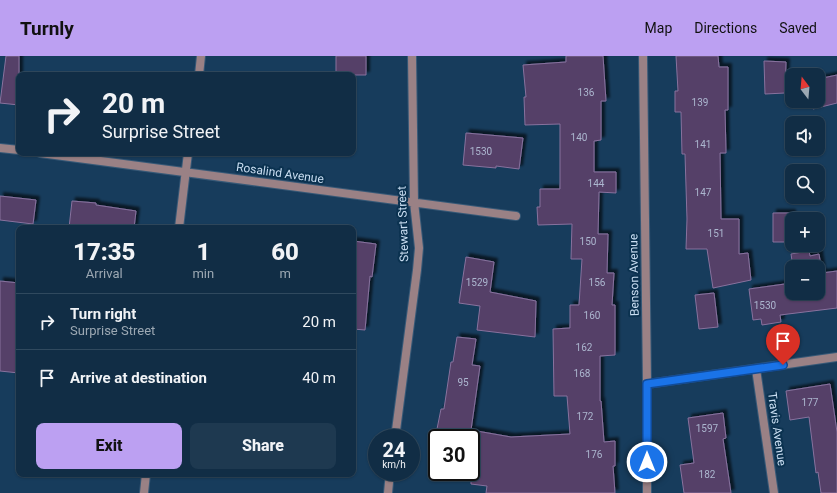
<!DOCTYPE html>
<meta charset="utf-8">
<style>
:root{--surface:#112d45;--page:#1e3950;--text:#f1f3f6;--muted:#9ca8b3;--line:#30495e;--accent:#bca0f2}
body{margin:0;font-family:Roboto,sans-serif;background:var(--page);color:var(--text);height:100vh;display:flex;flex-direction:column;font-size:15px;white-space:nowrap}
*{box-sizing:border-box;margin:0}
p{font-size:13px;color:var(--muted)}
.icon{flex:none;width:22px;height:22px;fill:none;stroke:currentColor;stroke-width:2;stroke-linecap:round;stroke-linejoin:round}
.map{position:relative;flex:1;overflow:hidden}
.drawer{position:absolute;left:16px;top:169px;width:340px;height:252px;display:flex;flex-direction:column;background:var(--surface);border-radius:8px;box-shadow:0 1px 3px #0004,0 0 0 1px var(--line)}
.drawer>*{flex:none}
.banner{position:absolute;left:16px;top:16px;width:340px;height:84px;border-radius:8px;box-shadow:0 1px 3px #0004,0 0 0 1px var(--line);background:#112d45;color:var(--text);overflow:hidden}
.needle{width:26px;rotate:344deg}
.buttons{position:absolute;left:785px;top:12px;display:grid;gap:8px}
.buttons a{display:grid;place-items:center;width:40px;height:40px;border-radius:8px;background:var(--surface);box-shadow:0 1px 3px #0004,0 0 0 1px var(--line);font-size:20px}
.speed{position:absolute;left:368px;top:373px;display:flex;gap:8px;font-size:20px;font-weight:700;text-align:center}
.speed>*{display:grid;place-content:center;width:52px;height:52px;border-radius:50%;background:var(--surface);box-shadow:0 1px 3px #0004,0 0 0 1px var(--line);line-height:1}
.speed small{font-size:10px;font-weight:400}
.speed .limit{border:2px solid #111;border-radius:6px;background:#fff;color:#111}
.pin{position:absolute;display:grid;place-items:center;width:34px;height:34px;color:#fff;margin:-41px -17px;border-radius:50% 50% 50% 0;rotate:-45deg;box-shadow:0 0 4px #0007}
.pin .icon{rotate:45deg}
.me{position:absolute;width:44px;margin:-22px;rotate:0deg;stroke-linejoin:round;filter:drop-shadow(0 0 3px #0008)}
.turn{display:flex;align-items:center;gap:14px;height:84px;padding:0 20px;font-size:18px}
.turn .icon{width:52px;height:52px;stroke-width:2.5}
.turn b{display:block;font-size:28px;line-height:34px}
.eta{display:flex;justify-content:space-evenly;align-items:center;height:68px;text-align:center}
.eta b{font-size:24px;font-weight:800;line-height:28px}
.primary-button{display:flex;gap:8px;margin-top:auto;padding:8px 20px}
.primary-button a{flex:1;height:46px;border-radius:8px;background:var(--accent);color:#111;font-size:16px;font-weight:800;line-height:46px;text-align:center}
.primary-button a+a{background:var(--page);color:var(--text)}
ul{padding:0;list-style:none}
li{display:flex;align-items:center;gap:12px;height:56px;padding:0 20px;border-top:1px solid var(--line)}
li div{flex:1}
li b{display:block;font-size:15px}
li em{font-style:normal}
header{display:flex;align-items:center;gap:24px;box-sizing:border-box;height:56px;padding:0 20px;background:var(--accent);color:#111}
header strong{font-size:19px}
nav{display:flex;gap:22px;margin-inline-start:auto;font-size:14px}
.map>svg:first-child{display:block}
</style>
<header>
<strong>Turnly</strong>
<nav><a>Map</a><a>Directions</a><a>Saved</a></nav>
</header>
<div class="map">
<svg width="837" height="437" viewBox="0 0 837 437">
<defs>
<filter id="shadow"><feDropShadow dx="3.5" dy="-3.5" stdDeviation="1" flood-color="#0009"/></filter>
</defs>
<rect width="100%" height="100%" fill="#173c5c"/>
<path fill="#543f67" stroke="#88729e" filter="url(#shadow)" d="M 6,0 L 19,0 L 19,49 L 0,47 Z
M 336,0 L 366,0 L 366,19 L 336,19 Z
M 566,0 L 603,0 L 606,45 L 601,45 L 601,84 L 594,85 L 594,116 L 616,116 L 616,137 L 599,136 L 598,178 L 608,178 L 607,217 L 614,217 L 612,249 L 615,249 L 615,299 L 600,300 L 600,345 L 601,345 L 604,386 L 615,385 L 615,410 L 613,410 L 615,437 L 486,437 L 487,430 L 471,428 L 471,374 L 470,382 L 447,382 L 437,380 L 438,373 L 437,373 L 441,353 L 444,353 L 451,306 L 453,306 L 457,281 L 476,283 L 472,309 L 480,310 L 471,374 L 511,381 L 570,378 L 567,340 L 554,340 L 553,273 L 570,272 L 570,249 L 579,249 L 582,203 L 571,203 L 572,168 L 538,169 L 537,151 L 540,151 L 540,133 L 560,133 L 560,68 L 525,69 L 524,41 L 526,41 L 523,9 L 566,6 Z
M 676,0 L 718,0 L 719,11 L 728,11 L 728,54 L 725,54 L 726,97 L 720,97 L 721,163 L 739,163 L 739,198 L 748,197 L 751,224 L 713,232 L 707,193 L 686,193 L 687,163 L 685,98 L 682,98 L 681,56 L 675,56 L 675,35 L 678,35 Z
M 764,5 L 786,6 L 785,37 L 765,38 Z
M 837,19 L 837,47 L 813,53 L 811,45 L 818,45 L 818,23 Z
M 466,77 L 523,82 L 519,113 L 496,110 L 496,112 L 463,109 Z
M 0,140 L 36,144 L 33,168 L 0,164 Z
M 72,145 L 96,147 L 96,149 L 136,155 L 134,172 L 69,172 Z
M 773,157 L 792,157 L 792,186 L 773,186 Z
M 353,185 L 376,188 L 372,221 L 370,220 L 365,274 L 353,273 Z
M 809,195 L 810,200 L 819,198 L 822,217 L 837,215 L 837,252 L 780,259 L 781,266 L 762,269 L 761,263 L 753,264 L 749,233 L 792,227 L 792,237 L 818,237 L 818,211 L 793,211 L 791,198 Z
M 466,201 L 494,206 L 490,236 L 536,245 L 535,281 L 477,274 L 480,250 L 459,247 Z
M 0,225 L 19,227 L 19,317 L 0,315 Z
M 714,237 L 718,271 L 699,273 L 695,239 Z
M 830,328 L 837,376 L 837,437 L 821,437 L 818,416 L 816,417 L 809,361 L 790,364 L 786,335 Z
M 723,357 L 726,382 L 723,383 L 731,437 L 684,437 L 680,409 L 694,407 L 688,362 Z"/>
<g fill="none" stroke-linecap="round" stroke-linejoin="round">
<defs>
<path id="street" d="M 643,0 L 647,328 L 647,437
M 199,19 L 201,0
M 0,92 L 19,94
M 40,97 L 516,160
M 179,172 L 188,97
M 756,313 L 774,437
M 647,328 L 837,301
M 395,382 L 417,214 L 419,192 L 414,146 L 412,0
M 144,437 L 146,418
M 388,437 L 390,416"/>
</defs>
<use href="#street" stroke="#375977" stroke-width="10"/>
<use href="#street" stroke="#9a8185" stroke-width="8"/>
</g>
<g fill="none" stroke-linecap="round" stroke-linejoin="round">
<defs>
<path id="route" d="M 647,406 L 647,328 L 783,309"/>
</defs>
<use href="#route" stroke="#114b97" stroke-width="10"/>
<use href="#route" stroke="#1a73e8" stroke-width="7"/>
</g>
<g text-anchor="middle" stroke-width="4" stroke-linejoin="round" paint-order="stroke">
<g font-size="10" fill="#acb6cf">
<text x="586" y="40">136</text>
<text x="700" y="50">139</text>
<text x="579" y="85">140</text>
<text x="703" y="92">141</text>
<text x="481" y="99">1530</text>
<text x="596" y="131">144</text>
<text x="703" y="140">147</text>
<text x="716" y="181">151</text>
<text x="588" y="189">150</text>
<text x="477" y="230">1529</text>
<text x="597" y="230">156</text>
<text x="765" y="253">1530</text>
<text x="592" y="263">160</text>
<text x="584" y="295">162</text>
<text x="582" y="321">168</text>
<text x="463" y="330">95</text>
<text x="810" y="350">177</text>
<text x="585" y="364">172</text>
<text x="707" y="376">1597</text>
<text x="594" y="402">176</text>
<text x="707" y="422">182</text>
</g>
<g font-size="12" fill="#cadef2" stroke="#0b3250">
<text transform="translate(280 117) rotate(8)" y="4">Rosalind Avenue</text>
<text transform="translate(403 168) rotate(-92)" y="4">Stewart Street</text>
<text transform="translate(634 219) rotate(-91)" y="4">Benson Avenue</text>
<text transform="translate(777 373) rotate(82)" y="4">Travis Avenue</text>
</g>
</g>
</svg>
<div class="buttons">
<a><svg class="needle" viewBox="-14 -14 28 28"><path d="M0-13l5 13h-10z" fill="#e53935"/><path d="M0 13l5-13h-10z" fill="#9ca8b3"/></svg></a>
<a><svg class="icon" aria-label="sound" viewBox="0 0 24 24"><path d="M4 9h4l5-4v14l-5-4H4zM17 9q2 3 0 6"/></svg></a>
<a><svg class="icon" aria-label="search" viewBox="0 0 24 24"><circle cx="10" cy="10" r="6"/><path d="M15 15l6 6"/></svg></a>
<a>+</a>
<a>−</a>
</div>
<div class="speed"><div>24<small>km/h</small></div><div class="limit">30</div></div>
<div class="pin" style="left:783px;top:309px;background:#d93025"><svg class="icon" aria-label="arrive" viewBox="0 0 24 24"><path d="M6 21V4h12l-3 4 3 4H6"/></svg></div>
<svg class="me" style="left:647px;top:406px" viewBox="-20 -20 40 40"><circle r="17" fill="#1a73e8" stroke="#fff" stroke-width="3"/><path d="M0-11L8 9 0 5-8 9z" fill="#fff"/></svg>
<div class="banner">
<div class="turn"><svg class="icon" aria-label="right" viewBox="0 0 24 24"><path d="M7 20v-9h11M14 6l5 5-5 5"/></svg><div><b>20 m</b>Surprise Street</div></div>
</div>
<section class="drawer">
<div class="eta">
<div><b>17:35</b><p>Arrival</p></div>
<div><b>1</b><p>min</p></div>
<div><b>60</b><p>m</p></div>
</div>
<ul>
<li><svg class="icon" aria-label="right" viewBox="0 0 24 24"><path d="M7 20v-9h11M14 6l5 5-5 5"/></svg><div><b>Turn right</b><p>Surprise Street</p></div><em>20 m</em></li>
<li><svg class="icon" aria-label="arrive" viewBox="0 0 24 24"><path d="M6 21V4h12l-3 4 3 4H6"/></svg><div><b>Arrive at destination</b></div><em>40 m</em></li>
</ul>
<div class="primary-button"><a>Exit</a><a>Share</a></div>
</section>
</div>
